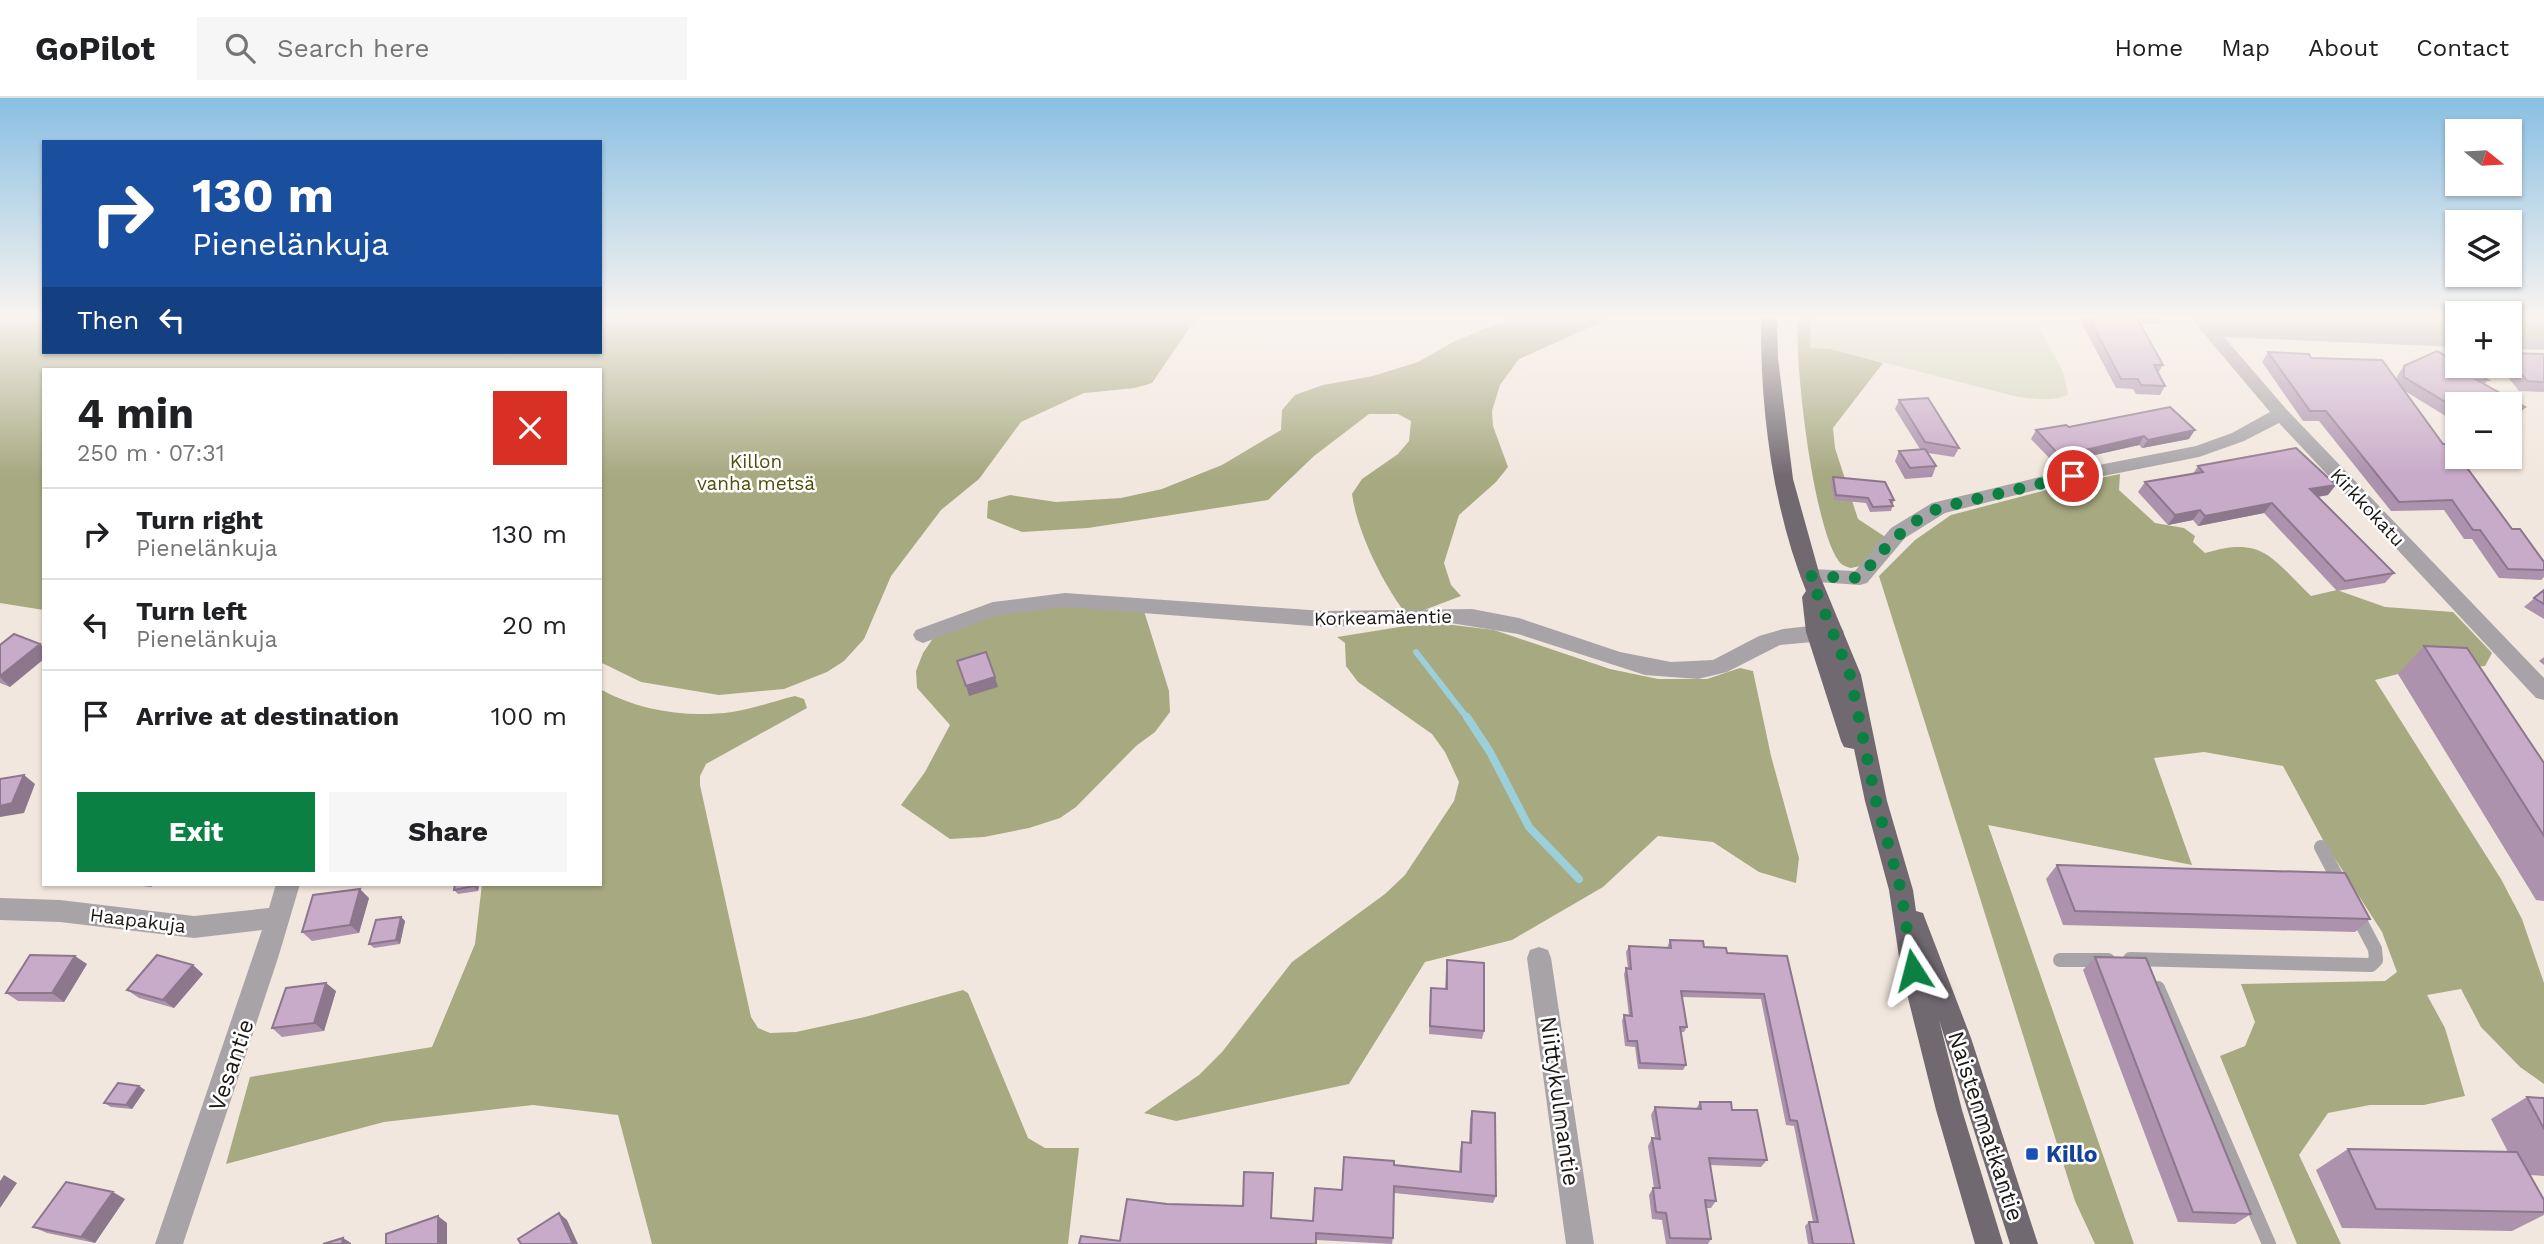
<!DOCTYPE html>
<meta charset="utf-8">
<style>
:root{--surface:#fff;--page:#f6f6f6;--text:#202124;--muted:#757577;--line:#e0e0e0;--accent:#0b8043}
body{margin:0;font-family:"Work Sans",sans-serif;background:var(--page);color:var(--text);height:100vh;display:flex;flex-direction:column;font-size:26px;white-space:nowrap}
*{box-sizing:border-box;margin:0}
p{font-size:23px;color:var(--muted)}
.icon{flex:none;width:38px;height:38px;fill:none;stroke:currentColor;stroke-width:2;stroke-linecap:round;stroke-linejoin:round}
.map{position:relative;flex:1;overflow:hidden}
.details{position:absolute;left:42px;top:270px;width:560px;height:518px;display:flex;flex-direction:column;background:var(--surface);border-radius:0px;box-shadow:0 2px 5px #0004}
.details>*{flex:none}
.banner{position:absolute;left:42px;top:42px;width:560px;height:214px;border-radius:0px;box-shadow:0 2px 5px #0004;background:#1a4fa0;color:#fff;overflow:hidden}
.needle{width:46px;rotate:108deg}
.tools{position:absolute;left:2445px;top:21px;display:grid;gap:14px}
.tools a{display:grid;place-items:center;width:77px;height:77px;border-radius:0px;background:var(--surface);box-shadow:0 2px 5px #0004;font-size:35px}
.pin{position:absolute;display:grid;place-items:center;width:60px;height:60px;color:#fff;margin:-30px;border:4px solid #fff;border-radius:50%;box-shadow:0 2px 7px #0007}
.me{position:absolute;width:77px;margin:-38px;rotate:351deg;stroke-linejoin:round;filter:drop-shadow(0 0 5px #0008)}
.turn{display:flex;align-items:center;gap:24px;height:147px;padding:0 35px;font-size:32px}
.turn .icon{width:91px;height:91px;stroke-width:2.5}
.turn b{display:block;font-size:49px;line-height:60px}
.then{display:flex;align-items:center;height:66px;padding:0 35px;background:#0003;gap:14px;font-size:26px}
.round{display:grid;place-items:center;flex:none;width:74px;height:74px;border-radius:0px;background:var(--page)}
.headline{display:flex;align-items:center;justify-content:space-between;height:119px;padding:0 35px}
h1{font-size:42px;font-weight:700;line-height:52px}
.cta{display:flex;gap:14px;margin-top:auto;padding:14px 35px}
.cta a{flex:1;height:80px;border-radius:0px;background:var(--accent);color:#fff;font-size:28px;font-weight:700;line-height:80px;text-align:center}
.cta a+a{background:var(--page);color:var(--text)}
ul{padding:0;list-style:none}
li{display:flex;align-items:center;gap:21px;height:91px;padding:0 35px;border-top:2px solid var(--line)}
li div{flex:1}
li b{display:block;font-size:26px}
li em{font-style:normal}
header{display:flex;align-items:center;gap:42px;box-sizing:border-box;height:98px;padding:0 35px;background:var(--surface);border-bottom:2px solid var(--line)}
header strong{font-size:33px}
nav{display:flex;gap:38px;margin-inline-start:auto;font-size:24px}
.search{width:490px;height:63px;background:var(--page);display:flex;align-items:center;gap:18px;box-sizing:border-box;padding:0 24px;border-radius:0px;color:var(--muted);font-size:26px}
.map>svg:first-child{display:block}
</style>
<header>
<strong>GoPilot</strong>
<div class="search"><svg class="icon" aria-label="search" viewBox="0 0 24 24"><circle cx="10" cy="10" r="6"/><path d="M15 15l6 6"/></svg>Search here</div>
<nav><a>Home</a><a>Map</a><a>About</a><a>Contact</a></nav>
</header>
<div class="map">
<svg width="2544" height="1146" viewBox="0 0 2544 1146">
<rect width="100%" height="100%" fill="#f2e7de"/>
<path fill="#d3d5ba" d="M 1811,218 L 2033,218 L 2063,274 L 2068,296 C 2054,305 2033,300 2018,299 L 1831,251 L 1809,250 Z"/>
<path fill="#a7a981" d="M 0,218 L 44,218 L 44,254 L 600,254 L 600,218 L 1203,218 L 1190,229 L 1152,285 L 1135,290 L 1084,295 L 1021,324 L 979,381 L 941,412 L 891,478 L 864,541 L 844,563 L 827,574 L 784,591 L 719,597 L 641,584 L 600,564 L 600,271 L 44,271 L 44,512 L 0,505 Z
M 1516,218 L 1615,218 L 1519,261 L 1500,287 L 1492,313 L 1493,328 L 1508,369 L 1496,384 L 1459,417 L 1444,465 L 1451,487 L 1461,498 L 1419,514 L 1404,513 C 1382,484 1357,433 1352,396 L 1362,381 L 1398,356 L 1409,343 L 1411,323 L 1398,316 L 1369,316 L 1314,358 L 1268,402 L 1088,430 L 1022,434 L 987,420 L 988,403 L 1010,397 L 1056,404 L 1121,400 L 1162,391 L 1222,367 L 1281,332 L 1282,312 L 1295,297 L 1323,287 L 1373,278 L 1418,264 L 1455,243 Z
M 1798,218 L 1811,218 L 1810,250 L 1831,251 L 1883,265 L 1833,330 L 1835,350 L 1858,421 L 1890,442 L 1860,468 L 1851,470 C 1846,469 1841,467 1838,462 C 1813,426 1794,264 1798,218 Z
M 2205,218 L 2457,218 L 2457,239 L 2220,230 Z
M 2510,218 L 2544,218 L 2544,242 L 2510,241 Z
M 2120,376 L 2119,392 L 2155,425 L 2184,430 L 2195,438 L 2193,444 L 2205,455 C 2264,437 2272,461 2311,498 L 2337,492 L 2385,509 L 2453,514 L 2492,555 L 2485,568 L 2441,572 L 2439,577 L 2398,576 L 2375,582 L 2501,781 L 2522,821 L 2544,885 L 2544,986 L 2520,969 L 2481,929 L 2461,891 L 2427,897 L 2445,930 L 2465,998 L 2424,1007 L 2370,1007 L 2328,1015 L 2299,1057 L 2341,1146 L 2297,1146 L 2220,958 L 2245,948 L 2255,924 L 2241,886 L 2385,883 L 2397,874 L 2382,834 L 2323,742 L 2283,668 L 2204,654 L 2154,660 L 2192,767 L 1988,727 L 2134,1146 L 2095,1146 L 2075,1103 L 1879,478 L 1915,442 L 1951,417 L 2066,387 Z
M 1052,507 L 1144,513 L 1169,593 L 1170,614 L 1155,634 L 1136,648 L 1076,709 L 1060,720 L 1029,730 L 984,739 L 950,741 L 901,707 L 925,674 L 950,627 L 917,590 L 916,573 L 923,555 L 938,533 L 987,517 Z
M 1445,526 L 1494,532 L 1610,571 L 1658,581 L 1707,581 L 1740,570 L 1753,573 L 1771,658 L 1799,760 L 1796,785 L 1759,774 L 1713,744 L 1658,738 L 1603,789 L 1512,842 L 1425,864 L 1349,986 L 1176,1023 L 1144,1015 L 1199,977 L 1222,954 L 1292,864 L 1385,796 L 1405,777 L 1454,703 L 1459,684 L 1445,654 L 1432,636 L 1358,584 L 1346,568 L 1345,545 L 1337,539 L 1406,528 Z
M 600,591 C 639,613 687,620 732,614 C 753,611 774,603 795,598 L 804,601 L 807,610 L 706,666 L 700,678 L 700,687 L 751,919 L 758,930 L 770,935 L 796,934 L 865,919 L 963,892 L 968,895 L 1028,1040 L 1045,1050 L 1079,1050 L 1068,1146 L 652,1146 L 618,1017 L 533,1007 L 384,1024 L 226,1066 L 250,979 L 432,949 L 475,846 L 482,786 L 600,786 Z"/>
<g fill="none" stroke-linecap="round" stroke-linejoin="round">
<path stroke="#9bcfd9" stroke-width="6" d="M 1416,554 L 1468,621"/>
<path stroke="#9bcfd9" stroke-width="8" d="M 1467,619 L 1490,654 L 1529,729 L 1579,781"/>
<path stroke="#a8a3a7" stroke-width="11" d="M 2511,246 L 2544,246"/>
<path stroke="#a8a3a7" stroke-width="14" d="M 2321,749 L 2342,789
M 2130,861 L 2371,867 L 2376,862 L 2375,851 L 2356,815
M 2060,862 L 2108,862
M 2158,890 L 2269,1146"/>
<path fill="#a8a3a7" fill-rule="evenodd" d="M 2189,218 L 2206,218 L 2215,228 L 2457,239 L 2457,249 L 2224,239 L 2287,312 L 2544,580 L 2544,602 L 2536,600 L 2279,325 L 2244,343 L 2199,359 L 2048,389 L 1945,415 L 1905,440 L 1867,485 L 1860,487 L 1803,483 L 1800,478 L 1803,473 L 1810,471 L 1855,473 L 1891,430 L 1932,405 L 2048,377 L 2196,348 L 2232,335 L 2270,314 Z
M 1065,495 L 1324,513 L 1472,511 L 1519,520 L 1620,554 L 1671,564 L 1713,562 L 1759,538 L 1783,531 L 1819,527 L 1841,529 L 1844,534 L 1841,539 L 1834,542 L 1780,547 L 1727,574 L 1698,581 L 1645,577 L 1518,536 L 1451,525 L 1324,529 L 1065,509 L 995,518 L 923,545 L 916,542 L 913,537 L 916,532 L 993,504 Z
M 276,786 L 300,786 L 278,860 L 183,1146 L 155,1146 L 262,832 L 194,840 L 60,824 L 0,822 L 0,800 L 60,802 L 194,818 L 269,810 Z
M 1539,849 L 1548,852 L 1551,860 L 1594,1146 L 1566,1146 L 1527,860 L 1530,852 Z"/>
<path fill="#716970" fill-rule="evenodd" d="M 1761,218 L 1777,218 L 1778,260 L 1793,381 L 1820,478 L 1861,577 L 1887,703 L 1913,792 L 1916,813 L 1923,815 L 1926,823 L 1971,940 L 2038,1146 L 2010,1146 L 1939,922 L 1962,1012 L 2003,1146 L 1975,1146 L 1936,1012 L 1901,872 L 1889,792 L 1865,703 L 1854,651 L 1844,649 L 1841,643 L 1806,534 L 1802,499 L 1806,493 C 1772,408 1760,309 1761,218 Z"/>
</g>
<path fill="#ac92ad" d="M 2078,218 L 2164,218 L 2159,226 L 2140,225 L 2163,267 L 2158,275 L 2165,288 L 2160,297 L 2136,296 L 2133,291 L 2116,290 Z
M 2268,254 L 2311,260 L 2397,282 L 2397,278 L 2404,268 L 2488,282 L 2485,286 L 2525,309 L 2517,319 L 2457,306 L 2457,325 L 2405,293 L 2443,346 L 2512,431 L 2544,464 L 2544,479 L 2541,482 L 2499,480 L 2472,441 L 2464,441 L 2444,412 L 2391,413 L 2319,323 L 2303,323 L 2262,264 Z
M 2510,255 L 2544,256 L 2544,294 L 2519,293 L 2499,268 L 2510,268 Z
M 1899,302 L 1959,350 L 1954,359 L 1928,355 L 1936,368 L 1932,379 L 1905,381 L 1895,363 L 1899,353 L 1920,351 L 1895,311 Z
M 2069,329 L 2189,341 L 2142,350 L 2139,347 L 2055,366 L 2031,341 L 2036,332 Z
M 2198,368 L 2328,397 L 2318,399 L 2394,475 L 2385,485 L 2337,493 L 2264,415 L 2198,428 L 2193,422 L 2168,427 L 2138,394 L 2145,384 L 2193,376 Z
M 1833,379 L 1894,402 L 1891,413 L 1870,414 L 1866,405 L 1834,402 L 1831,384 Z
M 2544,492 L 2544,521 L 2524,509 Z
M 0,547 L 10,589 L 0,585 Z
M 2424,548 L 2544,665 L 2544,803 L 2536,802 L 2398,576 Z
M 2544,559 L 2544,567 L 2539,563 Z
M 2057,767 L 2370,821 L 2355,834 L 2063,827 L 2046,781 Z
M 126,786 L 154,786 L 151,789 Z
M 455,786 L 479,786 L 478,793 L 458,796 L 454,792 Z
M 369,800 L 359,835 L 312,843 L 302,834 Z
M 401,819 L 405,823 L 400,846 L 374,850 L 369,846 Z
M 1670,842 L 1727,855 L 1787,858 L 1854,1146 L 1808,1146 L 1805,1128 L 1809,1124 L 1813,1124 L 1794,1028 L 1786,1027 L 1761,901 L 1682,899 L 1687,929 L 1684,934 L 1681,934 L 1686,967 L 1683,972 L 1638,971 L 1635,949 L 1625,948 L 1622,923 L 1624,917 L 1629,918 L 1624,876 L 1626,870 L 1628,871 L 1626,854 L 1629,848 L 1667,850 Z
M 2095,859 L 2251,1116 L 2235,1126 L 2178,1124 L 2083,872 Z
M 1447,862 L 1484,933 L 1482,941 L 1429,936 L 1430,899 L 1431,890 L 1445,891 L 1446,870 Z
M 87,866 L 64,904 L 18,903 L 6,895 Z
M 203,876 L 174,910 L 139,900 L 127,892 Z
M 336,893 L 324,933 L 282,939 L 272,930 Z
M 139,988 L 145,992 L 132,1011 L 111,1009 L 104,1005 Z
M 2527,999 L 2544,1000 L 2544,1078 L 2530,1077 L 2544,1102 L 2544,1117 L 2512,1133 L 2342,1130 L 2316,1072 L 2348,1051 L 2508,1054 L 2491,1021 Z
M 1700,1004 L 1732,1012 L 1767,1062 L 1761,1069 L 1710,1067 L 1716,1103 L 1711,1110 L 1706,1110 L 1711,1141 L 1708,1146 L 1666,1146 L 1662,1122 L 1652,1121 L 1649,1097 L 1653,1090 L 1654,1090 L 1648,1048 L 1652,1040 L 1655,1040 L 1651,1017 L 1655,1009 L 1696,1011 Z
M 1472,1013 L 1496,1098 L 1493,1105 L 1394,1095 L 1393,1140 L 1392,1146 L 1316,1142 L 1120,1143 L 1271,1120 L 1313,1123 L 1342,1091 L 1459,1074 L 1460,1052 L 1462,1044 L 1469,1045 L 1470,1021 Z
M 125,1101 L 95,1145 L 47,1135 L 33,1129 Z"/>
<path fill="#8c778d" d="M 2525,309 L 2517,319 L 2510,322 L 2510,317 Z
M 2195,332 L 2189,341 L 2142,350 L 2148,342 Z
M 2144,338 L 2139,347 L 2055,366 L 2060,358 Z
M 2336,387 L 2328,397 L 2303,401 L 2310,391 Z
M 2272,405 L 2264,415 L 2198,428 L 2205,418 Z
M 2200,412 L 2193,422 L 2168,427 L 2175,417 Z
M 40,546 L 44,549 L 44,561 L 10,589 L 0,579 L 0,578 Z
M 995,579 L 998,589 L 969,598 L 966,588 Z
M 24,677 L 35,686 L 24,715 L 0,719 L 0,708 Z
M 474,786 L 479,786 L 478,793 L 474,788 Z
M 360,791 L 369,800 L 359,835 L 350,827 Z
M 401,819 L 405,823 L 400,846 L 396,842 Z
M 75,858 L 87,866 L 64,904 L 52,895 Z
M 193,867 L 203,876 L 174,910 L 163,902 Z
M 326,885 L 336,893 L 324,933 L 314,925 Z
M 139,988 L 145,992 L 132,1011 L 126,1007 Z
M 4,1077 L 17,1085 L 0,1110 L 0,1083 Z
M 113,1094 L 125,1101 L 95,1145 L 81,1139 Z
M 559,1115 L 567,1122 L 578,1146 L 573,1146 Z
M 438,1118 L 447,1125 L 447,1146 L 438,1146 Z
M 343,1140 L 351,1145 L 351,1146 L 342,1146 Z"/>
<path fill="#c8aac9" stroke="#8c778d" stroke-width="2" d="M 2088,218 L 2136,218 L 2163,267 L 2154,267 L 2165,288 L 2141,287 L 2138,281 L 2121,281 Z
M 2437,253 L 2457,264 L 2457,268 L 2463,268 L 2488,282 L 2477,282 L 2525,309 L 2510,317 L 2510,306 L 2457,306 L 2457,311 L 2404,279 L 2404,268 Z
M 2268,254 L 2309,256 L 2311,260 L 2382,262 L 2443,346 L 2450,346 L 2457,355 L 2457,359 L 2459,359 L 2512,431 L 2520,431 L 2544,464 L 2544,472 L 2508,471 L 2480,432 L 2473,432 L 2452,402 L 2399,404 L 2326,313 L 2310,313 Z
M 2510,255 L 2544,256 L 2544,284 L 2527,283 L 2510,262 Z
M 1928,300 L 1959,350 L 1925,344 L 1899,302 Z
M 2170,309 L 2195,332 L 2148,342 L 2144,338 L 2060,358 L 2036,332 L 2066,327 L 2069,329 Z
M 2296,350 L 2336,387 L 2310,391 L 2394,475 L 2345,483 L 2272,405 L 2205,418 L 2200,412 L 2175,417 L 2145,384 L 2203,374 L 2198,368 Z
M 1925,351 L 1936,368 L 1910,370 L 1899,353 Z
M 1833,379 L 1885,384 L 1894,402 L 1890,402 L 1893,408 L 1873,409 L 1868,400 L 1836,397 Z
M 2544,492 L 2544,506 L 2534,500 Z
M 14,536 L 40,546 L 0,578 L 0,547 Z
M 2424,548 L 2467,550 L 2544,665 L 2544,738 Z
M 986,554 L 995,579 L 966,588 L 957,563 Z
M 24,677 L 12,705 L 0,708 L 0,681 Z
M 2057,767 L 2345,775 L 2370,821 L 2075,813 Z
M 455,786 L 474,786 L 474,788 L 454,792 Z
M 360,791 L 350,827 L 302,834 L 313,797 Z
M 401,819 L 396,842 L 369,846 L 376,822 Z
M 1670,842 L 1703,843 L 1704,849 L 1726,850 L 1727,855 L 1787,858 L 1854,1146 L 1813,1146 L 1809,1124 L 1818,1124 L 1797,1023 L 1790,1022 L 1764,896 L 1681,893 L 1687,929 L 1680,929 L 1686,967 L 1640,965 L 1637,943 L 1628,943 L 1624,917 L 1632,918 L 1626,870 L 1631,871 L 1629,848 L 1671,850 Z
M 30,857 L 75,858 L 52,895 L 6,895 Z
M 157,857 L 193,867 L 163,902 L 127,892 Z
M 2095,859 L 2146,860 L 2251,1116 L 2193,1114 Z
M 1447,862 L 1484,865 L 1484,933 L 1430,928 L 1431,890 L 1447,891 Z
M 326,885 L 314,925 L 272,930 L 286,890 Z
M 118,985 L 139,988 L 126,1007 L 104,1005 Z
M 2527,999 L 2544,1000 L 2544,1031 Z
M 1700,1004 L 1731,1004 L 1732,1012 L 1757,1012 L 1767,1062 L 1709,1060 L 1716,1103 L 1705,1102 L 1711,1141 L 1670,1140 L 1666,1115 L 1656,1114 L 1653,1090 L 1660,1090 L 1652,1040 L 1660,1041 L 1655,1009 L 1701,1011 Z
M 1472,1013 L 1495,1015 L 1496,1098 L 1394,1088 L 1393,1140 L 1316,1135 L 1316,1146 L 1079,1146 L 1081,1138 L 1120,1143 L 1127,1101 L 1167,1106 L 1243,1108 L 1244,1074 L 1273,1075 L 1271,1120 L 1313,1123 L 1315,1090 L 1342,1092 L 1344,1059 L 1394,1063 L 1394,1067 L 1461,1074 L 1462,1044 L 1471,1045 Z
M 2348,1051 L 2517,1054 L 2544,1102 L 2544,1114 L 2376,1111 Z
M 66,1084 L 113,1094 L 81,1139 L 33,1129 Z
M 559,1115 L 573,1146 L 521,1146 L 518,1141 Z
M 438,1118 L 438,1146 L 386,1146 L 386,1136 Z
M 343,1140 L 342,1146 L 323,1146 Z"/>
<linearGradient id="sky" x2="0" y2="1"><stop stop-color="#89bfe2"/><stop offset="0.58" stop-color="#f9f4f0"/><stop offset="1" stop-color="#f9f4f0" stop-opacity="0"/></linearGradient>
<rect width="2544" height="378" fill="url(#sky)"/>
<g fill="none" stroke-linecap="round" stroke-linejoin="round">
<path stroke="#0b8043" stroke-width="12" stroke-dasharray="0 21.6" d="M 1913,872 L 1901,792 L 1876,703 L 1850,577 L 1810,478 L 1860,480 C 1883,451 1905,426 1939,410 L 2073,378"/>
</g>
<rect fill="#1a4fb4" stroke="#fff" stroke-width="2.5" x="2025" y="1049" width="14" height="14" rx="3.5"/>
<g text-anchor="middle" stroke-width="5" stroke-linejoin="round" paint-order="stroke">
<g font-size="19" fill="#4e4f0a" stroke="#fff">
<text x="756" y="370">Killon<tspan x="756" dy="22">vanha metsä</tspan></text>
</g>
<g font-size="19" fill="#1c1915" stroke="#fff">
<text transform="translate(2368 409) rotate(47)" y="7">Kirkkokatu</text>
<text transform="translate(1383 519) rotate(-1)" y="7">Korkeamäentie</text>
<text transform="translate(138 822) rotate(7)" y="7">Haapakuja</text>
</g>
<g font-size="23" fill="#1c1915" stroke="#fff">
<text transform="translate(231 967) rotate(-71)" y="8">Vesantie</text>
<text transform="translate(1560 1003) rotate(82)" y="8">Niittykulmantie</text>
<text transform="translate(1986 1028) rotate(72)" y="8">Naistenmatkantie</text>
</g>
<g font-size="23" font-weight="bold" fill="#164399" stroke="#fff" text-anchor="start">
<text x="2046" y="1064">Killo</text>
</g>
</g>
</svg>
<div class="tools">
<a><svg class="needle" viewBox="-14 -14 28 28"><path d="M0-13l5 13h-10z" fill="#e53935"/><path d="M0 13l5-13h-10z" fill="#757577"/></svg></a>
<a><svg class="icon" aria-label="layers" viewBox="0 0 24 24"><path d="M12 4l9 5-9 5-9-5zM3 14l9 5 9-5"/></svg></a>
<a>+</a>
<a>−</a>
</div>
<div class="pin" style="left:2073px;top:378px;background:#d93025"><svg class="icon" aria-label="arrive" viewBox="0 0 24 24"><path d="M6 21V4h12l-3 4 3 4H6"/></svg></div>
<svg class="me" style="left:1913px;top:872px" viewBox="-20 -20 40 40"><path d="M0-17L14 15 0 8-14 15z" fill="#0b8043" stroke="#fff" stroke-width="4"/></svg>
<div class="banner">
<div class="turn"><svg class="icon" aria-label="right" viewBox="0 0 24 24"><path d="M7 20v-9h11M14 6l5 5-5 5"/></svg><div><b>130 m</b>Pienelänkuja</div></div>
<div class="then">Then<svg class="icon" aria-label="left" viewBox="0 0 24 24"><path d="M17 20v-9H6M10 6l-5 5 5 5"/></svg></div>
</div>
<section class="details">
<div class="headline"><div><h1>4 min</h1><p>250 m · 07:31</p></div><a class="round" style="background:#d93025;color:#fff"><svg class="icon" aria-label="close" viewBox="0 0 24 24"><path d="M6 6l12 12M18 6L6 18"/></svg></a></div>
<ul>
<li><svg class="icon" aria-label="right" viewBox="0 0 24 24"><path d="M7 20v-9h11M14 6l5 5-5 5"/></svg><div><b>Turn right</b><p>Pienelänkuja</p></div><em>130 m</em></li>
<li><svg class="icon" aria-label="left" viewBox="0 0 24 24"><path d="M17 20v-9H6M10 6l-5 5 5 5"/></svg><div><b>Turn left</b><p>Pienelänkuja</p></div><em>20 m</em></li>
<li><svg class="icon" aria-label="arrive" viewBox="0 0 24 24"><path d="M6 21V4h12l-3 4 3 4H6"/></svg><div><b>Arrive at destination</b></div><em>100 m</em></li>
</ul>
<div class="cta"><a>Exit</a><a>Share</a></div>
</section>
</div>
